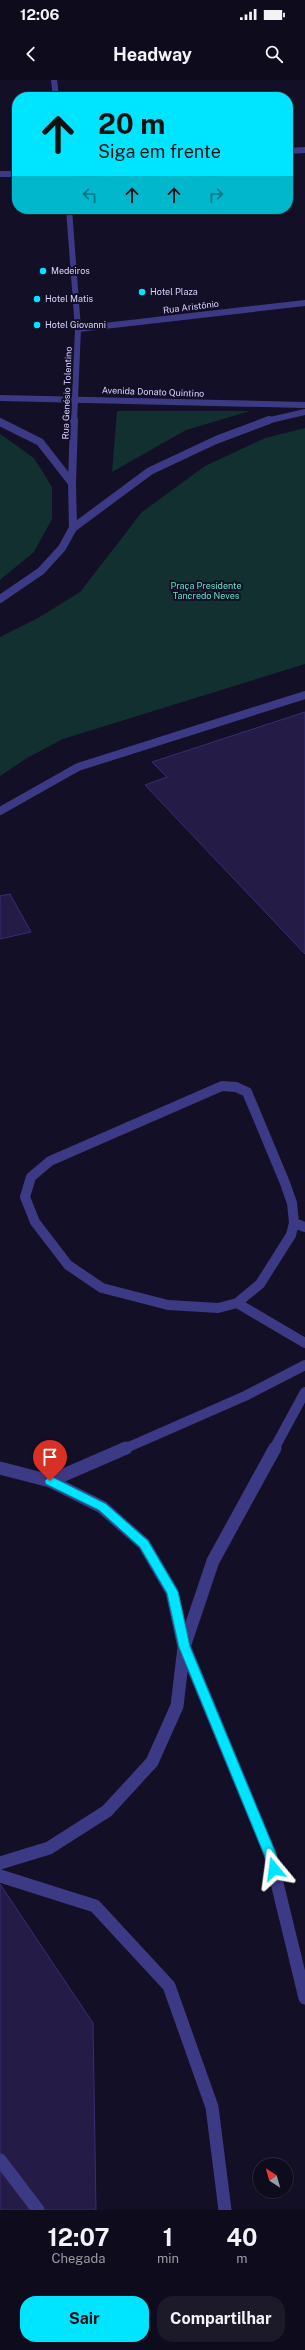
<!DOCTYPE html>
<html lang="pt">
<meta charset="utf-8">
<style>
:root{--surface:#0e0b1c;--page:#1c1929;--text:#f1f3f6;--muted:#9b9ba3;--line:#2e2b3b;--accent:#00e5ff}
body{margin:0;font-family:"Public Sans",sans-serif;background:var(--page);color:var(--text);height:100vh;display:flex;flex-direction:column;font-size:15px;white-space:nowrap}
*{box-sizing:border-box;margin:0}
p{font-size:13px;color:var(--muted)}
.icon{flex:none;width:22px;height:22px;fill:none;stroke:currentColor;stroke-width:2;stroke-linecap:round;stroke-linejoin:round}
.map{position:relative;height:2130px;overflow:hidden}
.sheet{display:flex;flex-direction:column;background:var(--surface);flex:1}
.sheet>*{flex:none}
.hud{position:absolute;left:12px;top:12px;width:281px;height:122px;border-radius:16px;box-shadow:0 1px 3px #0004,0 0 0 1px var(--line);background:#00e5ff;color:#111;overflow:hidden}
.needle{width:26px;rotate:323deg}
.fabs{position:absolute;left:253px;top:2078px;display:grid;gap:8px}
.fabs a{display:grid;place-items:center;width:40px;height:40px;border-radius:50%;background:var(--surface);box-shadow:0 1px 3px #0004,0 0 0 1px var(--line);font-size:20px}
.pin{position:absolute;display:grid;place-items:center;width:34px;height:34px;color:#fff;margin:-41px -17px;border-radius:50% 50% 50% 0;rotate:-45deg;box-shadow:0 0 4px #0007}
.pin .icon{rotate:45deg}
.me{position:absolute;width:44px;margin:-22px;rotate:344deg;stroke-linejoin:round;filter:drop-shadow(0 0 3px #0008)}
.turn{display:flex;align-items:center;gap:14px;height:84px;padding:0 20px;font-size:18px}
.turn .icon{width:52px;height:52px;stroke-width:2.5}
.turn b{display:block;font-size:28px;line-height:34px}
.lanes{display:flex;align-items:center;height:38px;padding:0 20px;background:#0003;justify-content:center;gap:20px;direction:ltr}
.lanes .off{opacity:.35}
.eta{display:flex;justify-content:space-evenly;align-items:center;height:68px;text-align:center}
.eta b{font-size:24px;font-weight:700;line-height:28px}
.button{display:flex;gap:8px;margin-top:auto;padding:8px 20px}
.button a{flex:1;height:46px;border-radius:16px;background:var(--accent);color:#111;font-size:16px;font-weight:700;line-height:46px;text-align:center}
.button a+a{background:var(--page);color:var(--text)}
.status{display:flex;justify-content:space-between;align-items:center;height:28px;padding:0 20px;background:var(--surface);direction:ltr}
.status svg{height:11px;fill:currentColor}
header{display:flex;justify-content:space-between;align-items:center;height:52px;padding:0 20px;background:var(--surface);font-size:18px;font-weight:700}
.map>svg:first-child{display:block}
</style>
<div class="status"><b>12:06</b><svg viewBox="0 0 49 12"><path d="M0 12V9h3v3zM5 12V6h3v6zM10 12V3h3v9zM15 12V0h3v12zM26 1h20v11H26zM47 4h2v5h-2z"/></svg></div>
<header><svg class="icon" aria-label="back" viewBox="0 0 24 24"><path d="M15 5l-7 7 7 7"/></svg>Headway<svg class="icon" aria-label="search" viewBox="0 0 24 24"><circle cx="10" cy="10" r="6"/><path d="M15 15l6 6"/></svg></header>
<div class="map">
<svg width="305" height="2130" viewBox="0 0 305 2130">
<rect width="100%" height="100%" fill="#130f26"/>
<path fill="#12302f" d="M 117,331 L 250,331 L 186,350 L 112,392 Z
M 305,348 L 305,584 L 63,659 L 27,678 L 0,696 L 0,557 L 38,538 L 80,512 L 142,432 L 205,386 L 265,358 Z
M 0,354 L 34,378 L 52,407 L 52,439 L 34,472 L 0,500 Z"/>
<path fill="#241b47" stroke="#3b2d73" d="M 305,632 L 305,874 L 145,705 L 167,697 L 152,682 Z
M 10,814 L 31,852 L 0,859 L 0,816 Z
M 0,1804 L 93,1943 L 96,2130 L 0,2130 Z"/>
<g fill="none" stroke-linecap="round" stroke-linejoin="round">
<path stroke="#3d3a85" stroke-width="10" d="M 222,1006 L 236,1007 L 247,1012 L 285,1103 L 292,1123 L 294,1143 L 291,1155 L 260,1204 L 237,1223 L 218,1228 L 168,1225 L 102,1208 L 68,1185 L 35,1142 L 25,1117 L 31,1097 L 50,1081 Z
M 294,1143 L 305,1147
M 237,1223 L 305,1263
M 124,1369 L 245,1316 L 305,1285
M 274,1369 L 305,1312"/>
<path stroke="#3d3a85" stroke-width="13" d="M 50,1401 L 126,1368
M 184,1567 L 213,1481 L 275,1368
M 0,2080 L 38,2130"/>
<path stroke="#3d3a85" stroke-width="6" d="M 288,71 L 305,70
M 0,94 L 17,94
M 78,249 L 305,223
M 0,318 L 305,325
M 266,341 L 305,332"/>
<path stroke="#3d3a85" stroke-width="8" d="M 73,448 L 150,391 L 216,360 L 269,340
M 0,731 L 78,687 L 305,615"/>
<path stroke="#3d3a85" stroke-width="13" d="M 0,1388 L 50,1401 L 102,1427 L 144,1464 L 172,1512 L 184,1567 L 177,1626 L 152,1682 L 107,1731 L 49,1768 L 0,1783
M 185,1568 L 270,1774 L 305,1918
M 0,1796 L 95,1826 L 169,1906 L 212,2027 L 225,2130"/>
<path stroke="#3d3a85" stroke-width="6" d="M 54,0 L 56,17
M 69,129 L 78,249 L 74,341"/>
<path stroke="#3d3a85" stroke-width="8" d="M 0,342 L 40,362 L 72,403 L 73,448 L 62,468 L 41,491 L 0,519
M 72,403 L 74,340"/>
</g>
<path fill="#00e5ff" stroke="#0095a6" d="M 50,1396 L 106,1424 L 148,1461 L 178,1512 L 190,1567 L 276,1774 L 280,1789 L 278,1793 L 274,1794 L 270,1793 L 264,1774 L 179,1567 L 167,1513 L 140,1467 L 99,1430 L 46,1404 L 45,1401 Z"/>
<g fill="#00e5ff" stroke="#130f26" stroke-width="1.5">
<circle cx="43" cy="191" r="4"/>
<circle cx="142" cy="212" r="4"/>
<circle cx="37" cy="219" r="4"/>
<circle cx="37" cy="245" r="4"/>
</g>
<g text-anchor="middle" stroke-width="4" stroke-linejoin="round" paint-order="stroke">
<g font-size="9" fill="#d9d4ff" stroke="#130f26" text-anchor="start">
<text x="51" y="194">Medeiros</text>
<text x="150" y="215">Hotel Plaza</text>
<text x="45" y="222">Hotel Matis</text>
<text x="45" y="248">Hotel Giovanni</text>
</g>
<g font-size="9" fill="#d9d4ff" stroke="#130f26">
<text transform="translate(191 227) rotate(-7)" y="3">Rua Aristônio</text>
<text transform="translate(153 312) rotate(2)" y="3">Avenida Donato Quintino</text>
<text transform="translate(67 313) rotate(-88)" y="3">Rua Genésio Tolentino</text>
</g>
<g font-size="9" fill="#5fe0c0" stroke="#130f26">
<text x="206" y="509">Praça Presidente<tspan x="206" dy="10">Tancredo Neves</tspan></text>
</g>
</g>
</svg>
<div class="fabs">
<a><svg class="needle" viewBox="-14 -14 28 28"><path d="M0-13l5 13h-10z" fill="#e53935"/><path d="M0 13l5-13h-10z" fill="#9b9ba3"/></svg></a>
</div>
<div class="pin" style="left:50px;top:1401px;background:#d93025"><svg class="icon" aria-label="arrive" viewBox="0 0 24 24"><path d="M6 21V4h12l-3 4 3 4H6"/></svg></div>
<svg class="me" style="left:274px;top:1789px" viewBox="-20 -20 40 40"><path d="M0-17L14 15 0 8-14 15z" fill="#00e5ff" stroke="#fff" stroke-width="4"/></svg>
<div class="hud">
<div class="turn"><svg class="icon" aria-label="ahead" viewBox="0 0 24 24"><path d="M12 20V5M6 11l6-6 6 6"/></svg><div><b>20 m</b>Siga em frente</div></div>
<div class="lanes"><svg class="icon off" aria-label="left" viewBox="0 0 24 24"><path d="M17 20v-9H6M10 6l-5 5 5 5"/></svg><svg class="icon" aria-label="ahead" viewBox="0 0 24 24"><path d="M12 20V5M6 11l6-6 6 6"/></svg><svg class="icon" aria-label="ahead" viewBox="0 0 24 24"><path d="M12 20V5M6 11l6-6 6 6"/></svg><svg class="icon off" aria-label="right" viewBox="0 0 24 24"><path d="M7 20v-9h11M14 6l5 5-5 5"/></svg></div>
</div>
</div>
<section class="sheet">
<div class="eta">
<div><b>12:07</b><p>Chegada</p></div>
<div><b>1</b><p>min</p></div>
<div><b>40</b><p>m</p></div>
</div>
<div class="button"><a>Sair</a><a>Compartilhar</a></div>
</section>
